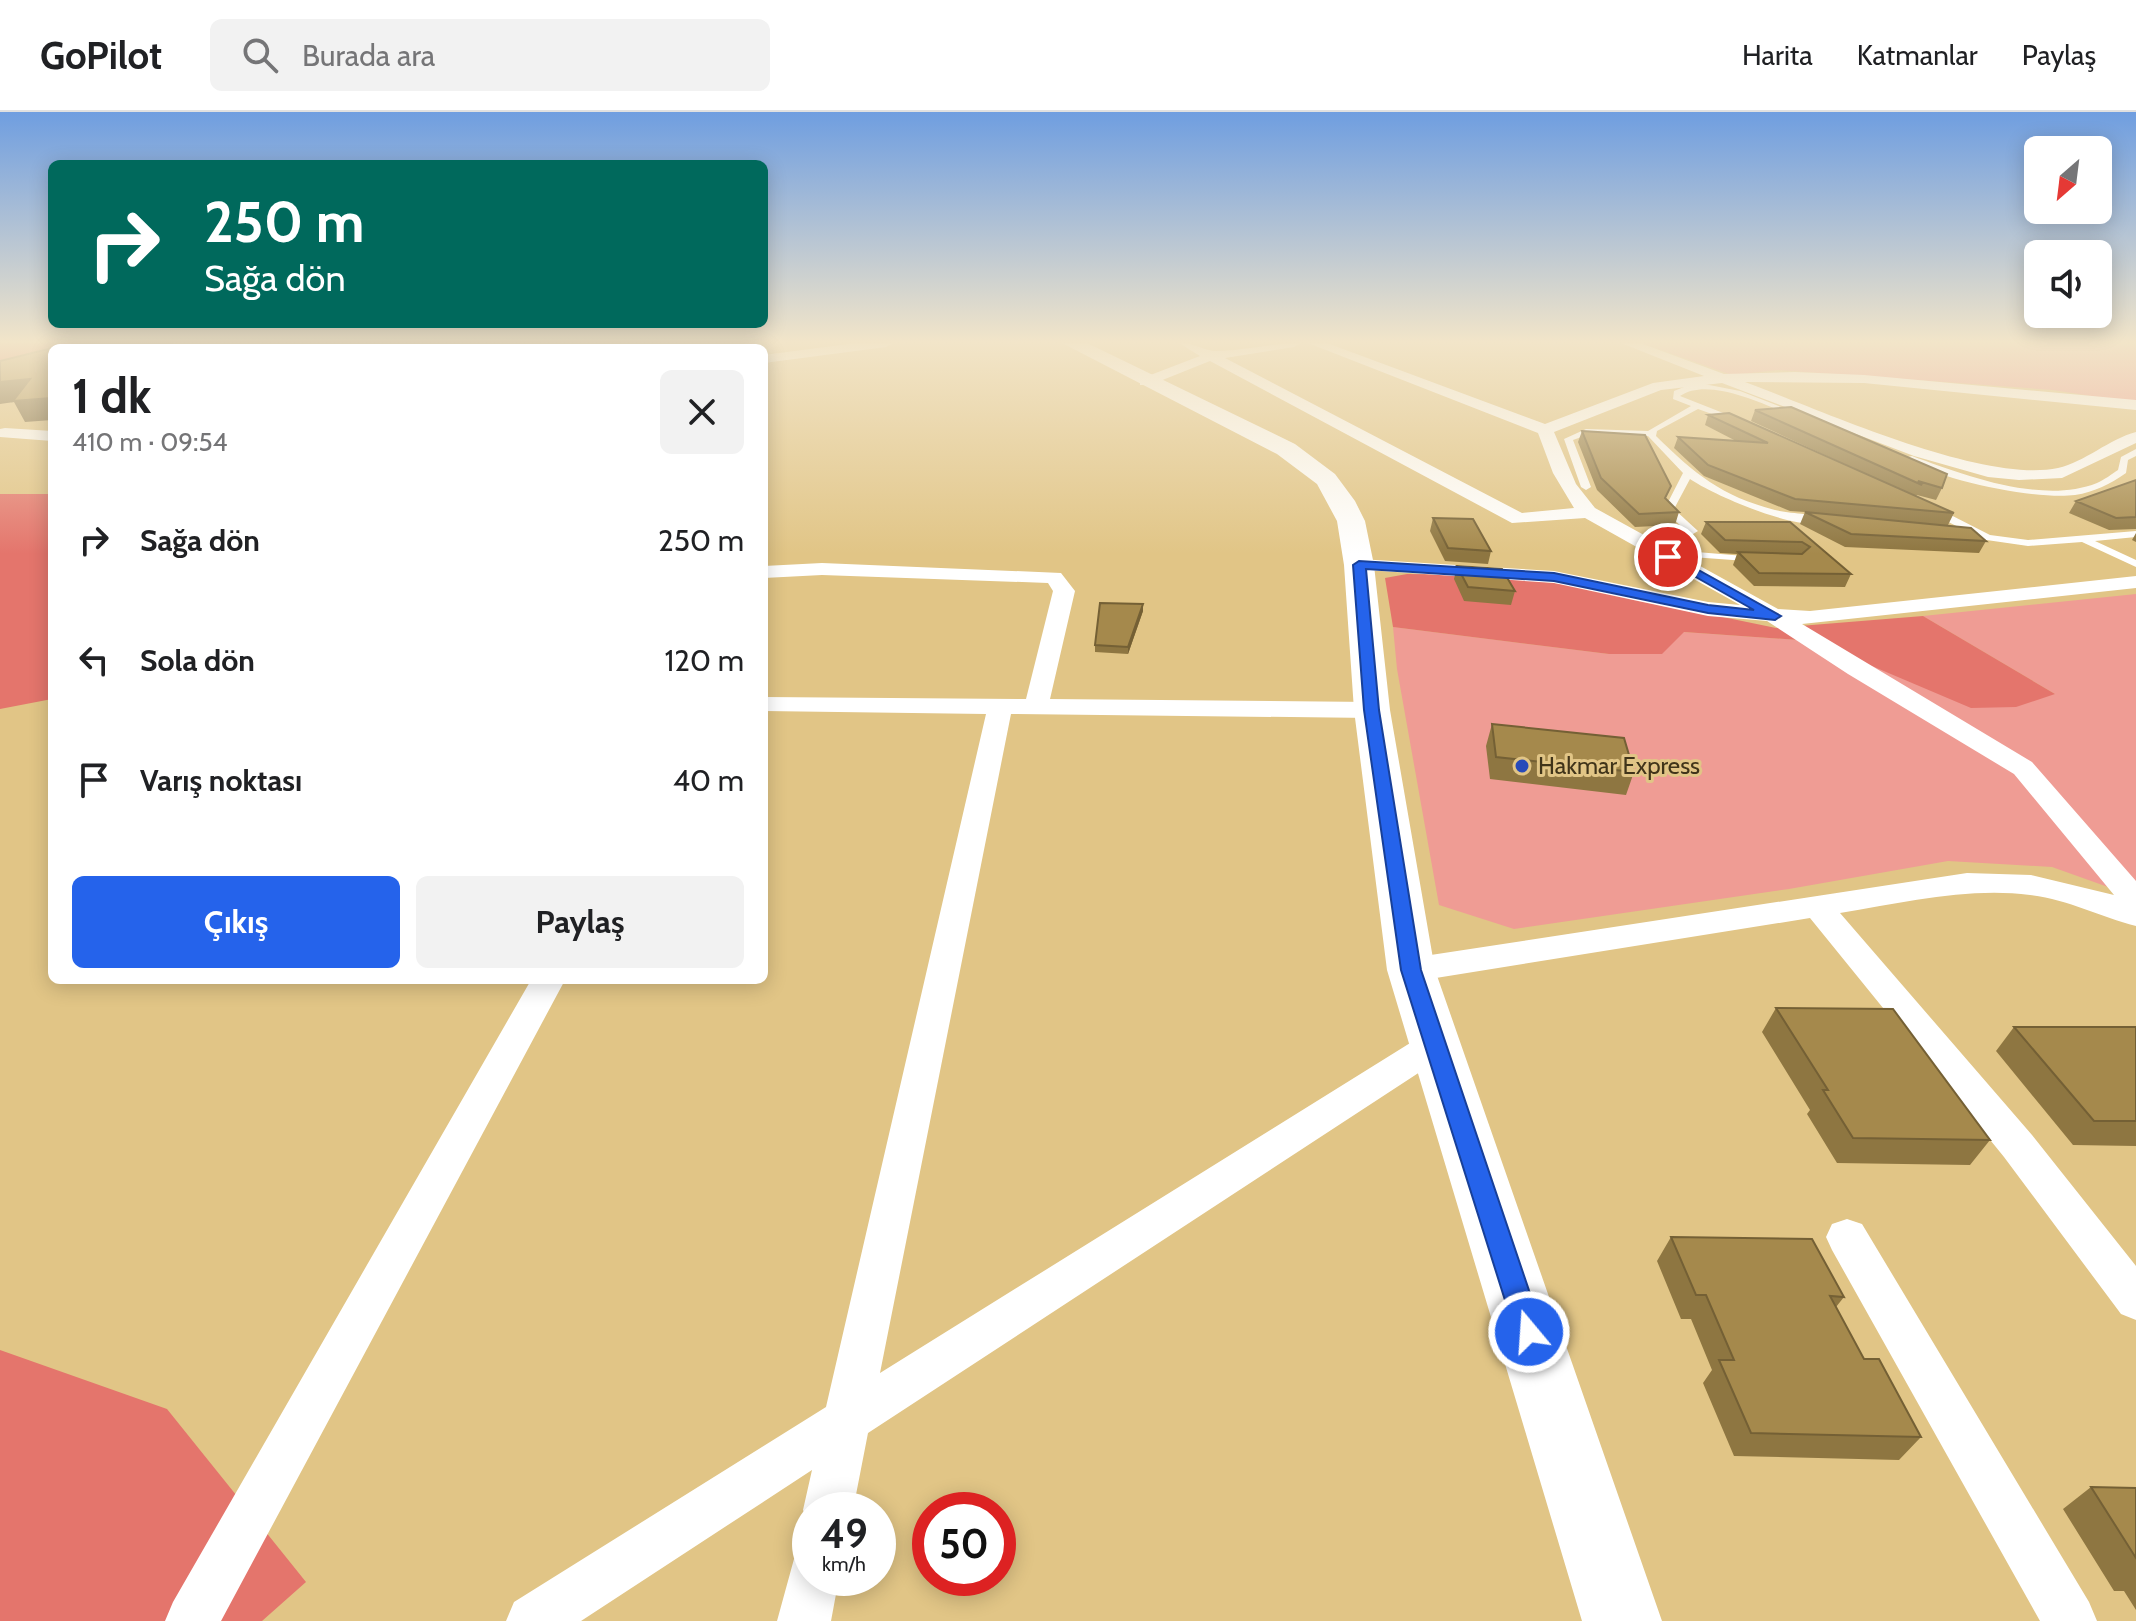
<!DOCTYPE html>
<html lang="tr">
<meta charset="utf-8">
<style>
:root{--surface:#fff;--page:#f2f2f2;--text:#202124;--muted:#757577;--line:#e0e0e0;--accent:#2563eb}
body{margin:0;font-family:Cabin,sans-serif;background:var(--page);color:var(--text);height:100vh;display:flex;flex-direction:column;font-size:30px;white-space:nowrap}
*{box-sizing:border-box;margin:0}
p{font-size:26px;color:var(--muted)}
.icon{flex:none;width:44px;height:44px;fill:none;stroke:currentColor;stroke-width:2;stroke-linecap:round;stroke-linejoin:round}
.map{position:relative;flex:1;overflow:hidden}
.sheet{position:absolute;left:48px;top:232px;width:720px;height:640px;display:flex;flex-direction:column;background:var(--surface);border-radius:12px;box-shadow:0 4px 20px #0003}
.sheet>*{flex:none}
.top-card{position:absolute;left:48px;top:48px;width:720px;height:168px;border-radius:12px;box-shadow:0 4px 20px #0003;background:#00695c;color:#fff;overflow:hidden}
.needle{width:52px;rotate:208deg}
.fabs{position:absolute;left:2024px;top:24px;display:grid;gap:16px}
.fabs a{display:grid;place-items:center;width:88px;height:88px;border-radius:12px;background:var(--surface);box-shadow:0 4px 20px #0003;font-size:40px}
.speed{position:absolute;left:792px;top:1380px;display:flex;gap:16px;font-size:40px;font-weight:700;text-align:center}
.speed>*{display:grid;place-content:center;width:104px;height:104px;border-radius:50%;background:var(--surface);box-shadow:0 4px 20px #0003;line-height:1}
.speed small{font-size:20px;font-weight:400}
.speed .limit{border:12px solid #d22;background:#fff;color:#111}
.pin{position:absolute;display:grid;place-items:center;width:68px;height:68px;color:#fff;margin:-34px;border:4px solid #fff;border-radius:50%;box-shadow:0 2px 8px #0007}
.me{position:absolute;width:88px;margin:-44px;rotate:342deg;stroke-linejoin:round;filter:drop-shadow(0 0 6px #0008)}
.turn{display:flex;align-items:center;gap:28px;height:168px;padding:0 24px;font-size:36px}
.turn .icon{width:104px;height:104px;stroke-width:2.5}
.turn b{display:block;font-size:56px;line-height:68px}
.round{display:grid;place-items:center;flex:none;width:84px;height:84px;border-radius:12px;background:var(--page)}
.head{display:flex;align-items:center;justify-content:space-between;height:136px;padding:0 24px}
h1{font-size:48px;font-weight:800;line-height:60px}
.action{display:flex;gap:16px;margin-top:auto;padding:16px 24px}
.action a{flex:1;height:92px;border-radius:12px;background:var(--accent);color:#fff;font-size:32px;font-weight:800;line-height:92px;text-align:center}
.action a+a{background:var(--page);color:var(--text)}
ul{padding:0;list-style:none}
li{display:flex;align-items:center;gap:24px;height:120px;padding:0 24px}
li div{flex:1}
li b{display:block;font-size:30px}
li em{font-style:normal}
header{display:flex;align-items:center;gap:48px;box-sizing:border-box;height:112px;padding:0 40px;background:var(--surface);border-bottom:2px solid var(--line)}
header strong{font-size:38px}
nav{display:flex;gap:44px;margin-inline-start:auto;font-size:28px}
.search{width:560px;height:72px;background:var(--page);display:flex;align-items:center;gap:20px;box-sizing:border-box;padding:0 28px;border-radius:12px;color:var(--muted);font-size:30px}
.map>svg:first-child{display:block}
</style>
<header>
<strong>GoPilot</strong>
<div class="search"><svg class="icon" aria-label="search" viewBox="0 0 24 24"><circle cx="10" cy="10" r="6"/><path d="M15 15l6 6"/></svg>Burada ara</div>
<nav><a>Harita</a><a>Katmanlar</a><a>Paylaş</a></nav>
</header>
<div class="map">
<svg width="2136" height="1509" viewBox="0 0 2136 1509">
<rect width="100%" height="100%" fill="#e1c586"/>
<path fill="#ef9c94" d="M 1642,231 L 2112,231 L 2136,234 L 2136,291 L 2053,278 L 1778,258 L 1732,263 Z
M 2136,482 L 2136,785 L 2052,755 L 1948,749 L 1789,777 L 1514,817 L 1439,793 L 1397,557 L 1393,515 L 1609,542 L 1683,520 L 1814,529 L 2055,582 L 1923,504 Z"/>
<path fill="#e4756c" d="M 0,231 L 150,231 L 126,236 L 52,236 L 52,252 L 0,263 Z
M 0,382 L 52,382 L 52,587 L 0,597 Z
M 1407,462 L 1481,463 L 1563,472 L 1776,516 L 1923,504 L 2055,582 L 2016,595 L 1971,596 L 1813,529 L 1684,520 L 1662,542 L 1609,542 L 1393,515 L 1385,466 Z
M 0,1238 L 167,1297 L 306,1470 L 262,1509 L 0,1509 Z"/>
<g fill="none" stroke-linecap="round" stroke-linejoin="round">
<path fill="#fff" fill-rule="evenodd" d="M 1704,272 L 1740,279 L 1802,303 L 1795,305 C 1766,293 1708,264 1680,284 L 1741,308 L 1734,310 L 1698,297 L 1657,319 L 1656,324 C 1695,362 1721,384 1775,398 C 1791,402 1816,401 1829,409 C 1804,423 1713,383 1690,367 L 1674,397 L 1698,419 L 1693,422 L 1667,421 L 1685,439 L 1756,445 L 1761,448 L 1760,450 L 1678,444 L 1654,420 L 1654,416 L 1658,415 L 1683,416 L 1664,398 L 1683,361 L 1648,324 L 1587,323 L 1573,328 L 1591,375 L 1586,378 L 1581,375 L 1564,327 L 1586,317 L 1648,319 L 1691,294 L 1673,287 L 1674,279 L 1689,273 Z
M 2136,337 L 2136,344 L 2128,348 L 2126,361 C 2110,372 2095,380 2075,383 C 2034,388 1939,368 1904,346 L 1912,344 C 1964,363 2042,393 2097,371 C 2104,368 2112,362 2118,358 L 2121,345 Z
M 1929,396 L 1937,396 L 1990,423 L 2028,428 L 2136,419 L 2136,425 L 2095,429 L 2136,448 L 2136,455 L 2082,430 L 2028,434 L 1959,424 L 1959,420 L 1968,420 L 1929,400 Z"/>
<path fill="#fff" fill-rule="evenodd" d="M 856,231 L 893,231 L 886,235 L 764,251 L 764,243 Z
M 1179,231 C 1195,231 1205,239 1216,239 C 1244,239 1272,231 1301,231 L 1294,235 L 1225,246 L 1522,401 L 1574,396 L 1553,361 L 1538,321 L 1308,231 L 1327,231 L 1545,312 L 1653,271 L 1704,264 L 1621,231 L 1640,231 L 1724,262 L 1795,260 L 1864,263 L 2136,288 L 2136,298 L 1864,271 L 1745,270 C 1821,298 1982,372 2058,356 C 2085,350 2109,327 2136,320 L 2136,331 L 2062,366 L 2019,368 L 1988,365 L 1914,344 L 1722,271 L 1661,278 L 1554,320 L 1576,372 L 1595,396 L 1778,497 L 1810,499 L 2136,464 L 2136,476 L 1802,512 L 2032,650 L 2136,769 L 2136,814 C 2100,805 2067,787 2030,783 C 1967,775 1903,791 1840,801 L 2032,1023 L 2136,1154 L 2136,1208 L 2121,1202 L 2004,1045 L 1810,806 L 1411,870 L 1399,866 L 1394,858 L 1399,850 L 1411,846 L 1967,761 L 2031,763 L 2114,783 L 2014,662 L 1848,562 L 1767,509 L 1708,504 L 1554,471 L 1352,457 L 1349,453 L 1352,449 L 1359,447 L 1554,459 L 1708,490 L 1740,493 L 1585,406 L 1512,411 L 1210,249 L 1150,273 L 1140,273 L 1140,267 L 1200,244 Z
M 5,316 L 52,319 L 52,329 L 0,325 L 0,317 Z
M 822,451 L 1061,461 L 1075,479 L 1050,587 L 1372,590 L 1381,593 L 1385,598 L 1381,603 L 1372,606 L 1011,602 L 880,1261 L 1423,923 L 1436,919 L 1449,923 L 1454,932 L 1449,941 L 868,1321 L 853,1398 L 810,1398 L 810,1415 L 803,1398 L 812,1358 L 581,1509 L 506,1509 L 514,1490 L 826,1295 L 986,602 L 764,599 L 764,585 L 1026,587 L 1053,479 L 1048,471 L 822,463 L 764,466 L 764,454 Z
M 531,868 L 565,868 L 221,1509 L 165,1509 L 173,1490 Z
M 1847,1107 L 1862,1112 L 2089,1490 L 2097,1509 L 2040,1509 L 1832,1138 L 1826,1125 L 1832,1112 Z
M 810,1441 L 810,1466 L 839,1466 L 831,1509 L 777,1509 L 794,1447 Z"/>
<path fill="#fff" fill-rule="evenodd" d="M 1062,231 L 1087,231 L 1295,332 L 1335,362 L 1355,389 L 1365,409 L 1374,453 L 1390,598 L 1435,858 L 1662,1509 L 1582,1509 L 1387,858 L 1354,598 L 1344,453 L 1337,409 L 1317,372 L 1277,342 Z"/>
</g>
<path fill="#8e7641" d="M 1755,298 L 1942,376 L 1936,388 L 1917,383 L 1916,384 L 1954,401 L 1948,413 L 1986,429 L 1979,441 L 1845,435 L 1800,412 L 1805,400 L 1790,399 L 1704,364 L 1674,336 L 1678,325 L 1736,329 L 1705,313 L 1708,303 L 1851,355 L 1751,309 Z
M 1582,319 L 1666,387 L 1679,400 L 1675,413 L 1635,415 L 1597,378 L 1578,330 Z
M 2136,368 L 2136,417 L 2109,418 L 2069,401 L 2076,389 Z
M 1433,406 L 1491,439 L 1488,452 L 1445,449 L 1430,419 Z
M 1706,410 L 1790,410 L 1851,462 L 1845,475 L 1754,474 L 1733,453 L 1737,442 L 1720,441 L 1701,422 Z
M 2136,421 L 2136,430 L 2132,428 Z
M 1457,454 L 1515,479 L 1511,493 L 1464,489 L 1454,467 Z
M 1143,492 L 1143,499 L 1128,542 L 1095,540 L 1095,533 Z
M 1492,612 L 1634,660 L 1626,683 L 1490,667 L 1486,634 Z
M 1776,896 L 1990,1028 L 1970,1053 L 1837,1051 L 1807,1002 L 1810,998 L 1762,920 Z
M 2014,915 L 2136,915 L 2136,1034 L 2073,1033 L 1996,939 Z
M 1671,1125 L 1844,1185 L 1836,1195 L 1864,1247 L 1921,1325 L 1899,1348 L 1734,1344 L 1703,1271 L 1712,1258 L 1691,1207 L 1681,1207 L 1657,1149 Z
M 2091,1375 L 2136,1376 L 2136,1498 L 2124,1479 L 2114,1479 L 2063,1397 Z"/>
<path fill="#746035" d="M 30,267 L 52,286 L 52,308 L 25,310 L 14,290 L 0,292 L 0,270 Z
M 1143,492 L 1143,499 L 1128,542 L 1128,535 Z"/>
<path fill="#a5894c" stroke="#746035" stroke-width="2" d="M 88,231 L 171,231 L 175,236 L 54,236 Z
M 52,236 L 52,286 L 13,289 L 30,267 L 0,270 L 0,249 Z
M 1791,295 L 1947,362 L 1942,376 L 1918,369 L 1922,373 L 1755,298 Z
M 1729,301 L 1954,401 L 1795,387 L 1708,353 L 1678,325 L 1768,331 L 1708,303 Z
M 1582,319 L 1645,323 L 1671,374 L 1665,386 L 1679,400 L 1639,402 L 1601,366 Z
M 2136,368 L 2136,405 L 2116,406 L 2076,389 Z
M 1805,400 L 1971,416 L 1986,429 L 1851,422 Z
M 1433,406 L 1473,407 L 1491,439 L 1448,436 Z
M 1706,410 L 1790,410 L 1851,462 L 1759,461 L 1738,440 L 1802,442 L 1810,435 L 1802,430 L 1725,428 Z
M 1457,454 L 1502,457 L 1515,479 L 1468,475 Z
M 1100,491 L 1143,492 L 1128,535 L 1095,533 Z
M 1492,612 L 1624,626 L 1634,660 L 1496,645 Z
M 1776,896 L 1893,897 L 1990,1028 L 1853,1026 L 1823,978 L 1828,978 Z
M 2014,915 L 2136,915 L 2136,1009 L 2094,1009 Z
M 1671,1125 L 1812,1127 L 1844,1185 L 1830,1184 L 1864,1247 L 1879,1247 L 1921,1325 L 1751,1321 L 1719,1248 L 1734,1248 L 1706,1183 L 1696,1183 Z
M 2091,1375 L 2136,1376 L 2136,1446 Z"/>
<linearGradient id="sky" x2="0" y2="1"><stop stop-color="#6f9ee0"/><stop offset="0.52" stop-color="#f2e5c9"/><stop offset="1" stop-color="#f2e5c9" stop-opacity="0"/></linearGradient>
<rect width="2136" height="442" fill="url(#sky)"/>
<path fill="#2563eb" stroke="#184099" stroke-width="2" d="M 1668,441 L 1781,504 L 1775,508 L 1708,501 L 1554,469 L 1366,457 L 1379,598 L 1421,858 L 1543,1220 L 1539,1229 L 1529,1233 L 1519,1229 L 1515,1220 L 1401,858 L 1364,598 L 1353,453 L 1359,449 L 1554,461 L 1708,493 L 1754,498 L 1664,447 L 1664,442 Z"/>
<circle fill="#274ab9" stroke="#e1c586" stroke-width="3" cx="1522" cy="654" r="8"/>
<g text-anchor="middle" stroke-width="6" stroke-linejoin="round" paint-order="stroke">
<g font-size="24" fill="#40341a" stroke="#e1c586" text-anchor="start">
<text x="1538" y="662">Hakmar Express</text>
</g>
</g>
</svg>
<div class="fabs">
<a><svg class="needle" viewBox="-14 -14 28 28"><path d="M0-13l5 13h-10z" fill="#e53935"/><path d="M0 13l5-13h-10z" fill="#757577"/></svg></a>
<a><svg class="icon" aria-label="sound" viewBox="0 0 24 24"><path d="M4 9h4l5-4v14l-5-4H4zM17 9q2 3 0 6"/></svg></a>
</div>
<div class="speed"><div>49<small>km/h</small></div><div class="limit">50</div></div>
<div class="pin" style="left:1668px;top:445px;background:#d93025"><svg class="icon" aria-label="arrive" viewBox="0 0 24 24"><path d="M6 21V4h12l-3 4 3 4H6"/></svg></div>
<svg class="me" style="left:1529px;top:1220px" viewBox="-20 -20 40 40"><circle r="17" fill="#2563eb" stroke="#fff" stroke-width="3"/><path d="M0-11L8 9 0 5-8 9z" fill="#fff"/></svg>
<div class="top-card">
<div class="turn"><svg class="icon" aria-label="right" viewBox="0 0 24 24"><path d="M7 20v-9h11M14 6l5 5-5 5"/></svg><div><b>250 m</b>Sağa dön</div></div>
</div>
<section class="sheet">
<div class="head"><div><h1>1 dk</h1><p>410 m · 09:54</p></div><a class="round"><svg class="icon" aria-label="close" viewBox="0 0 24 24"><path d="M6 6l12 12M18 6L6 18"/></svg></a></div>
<ul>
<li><svg class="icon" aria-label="right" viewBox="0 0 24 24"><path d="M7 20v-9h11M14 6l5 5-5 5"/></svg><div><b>Sağa dön</b></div><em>250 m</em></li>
<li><svg class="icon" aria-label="left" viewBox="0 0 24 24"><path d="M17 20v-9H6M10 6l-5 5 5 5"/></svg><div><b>Sola dön</b></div><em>120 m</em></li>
<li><svg class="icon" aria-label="arrive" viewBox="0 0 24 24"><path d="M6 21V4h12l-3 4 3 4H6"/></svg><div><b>Varış noktası</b></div><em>40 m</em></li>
</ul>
<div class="action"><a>Çıkış</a><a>Paylaş</a></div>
</section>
</div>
